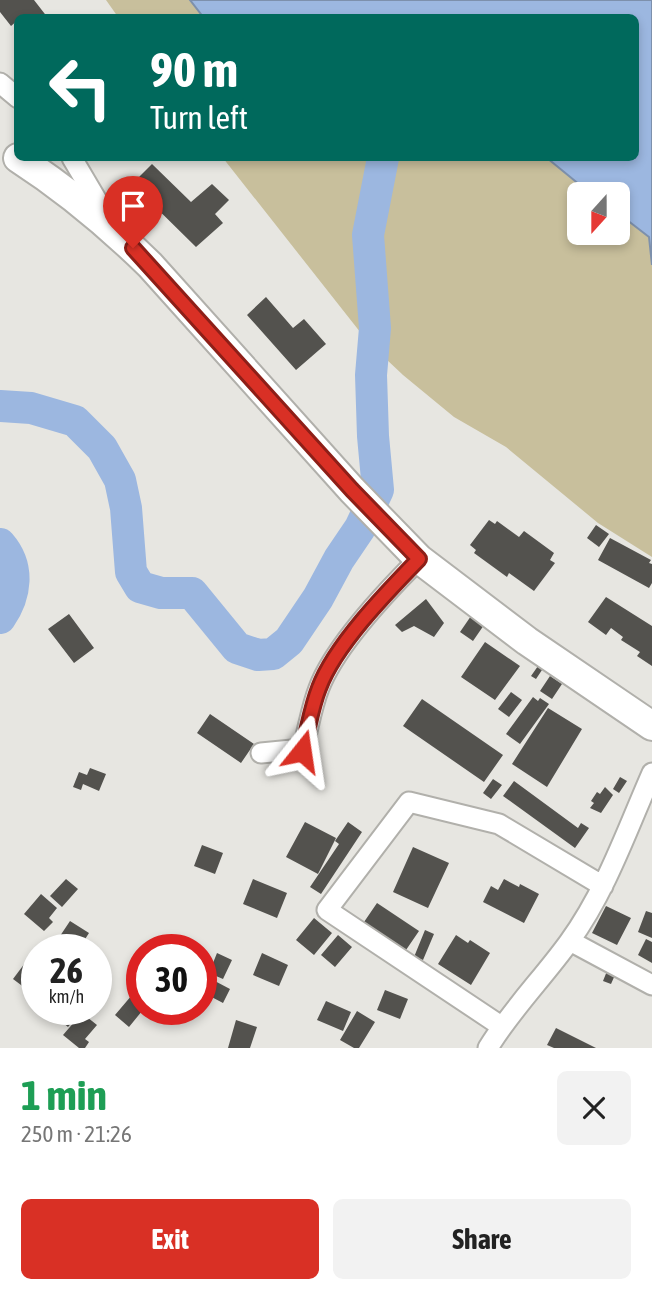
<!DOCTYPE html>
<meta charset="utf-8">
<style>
:root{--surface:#fff;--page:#f2f2f2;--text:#222;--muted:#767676;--accent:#d93025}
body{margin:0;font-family:"Asap Condensed",sans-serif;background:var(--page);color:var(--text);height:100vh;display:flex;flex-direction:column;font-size:26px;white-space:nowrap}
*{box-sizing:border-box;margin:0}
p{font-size:23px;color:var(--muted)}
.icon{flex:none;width:38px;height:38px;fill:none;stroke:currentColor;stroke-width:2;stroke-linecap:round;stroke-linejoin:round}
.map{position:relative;height:1048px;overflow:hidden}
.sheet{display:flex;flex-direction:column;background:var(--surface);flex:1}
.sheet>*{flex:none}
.hud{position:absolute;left:14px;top:14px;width:625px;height:147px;border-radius:10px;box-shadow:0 4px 10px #0003;background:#00695c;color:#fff;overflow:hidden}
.needle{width:46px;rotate:201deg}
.controls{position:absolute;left:567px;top:182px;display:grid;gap:14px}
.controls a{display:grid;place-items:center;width:63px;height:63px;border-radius:10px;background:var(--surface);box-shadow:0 4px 10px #0003;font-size:35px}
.speed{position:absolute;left:21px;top:934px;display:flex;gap:14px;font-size:35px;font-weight:700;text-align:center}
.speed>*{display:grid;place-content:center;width:91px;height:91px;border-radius:50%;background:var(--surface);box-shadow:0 4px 10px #0003;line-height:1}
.speed small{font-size:18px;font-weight:400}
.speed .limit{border:10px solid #d22;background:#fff;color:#111}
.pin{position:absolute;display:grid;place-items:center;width:60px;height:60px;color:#fff;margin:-72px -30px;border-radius:50% 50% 50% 0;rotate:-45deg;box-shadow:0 0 7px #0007}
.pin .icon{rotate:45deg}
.me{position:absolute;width:77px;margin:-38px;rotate:15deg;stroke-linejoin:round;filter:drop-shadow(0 0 5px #0008)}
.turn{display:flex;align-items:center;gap:24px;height:147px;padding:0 21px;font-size:32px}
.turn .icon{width:91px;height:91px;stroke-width:2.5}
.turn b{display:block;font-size:49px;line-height:60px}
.round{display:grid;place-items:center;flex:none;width:74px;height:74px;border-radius:10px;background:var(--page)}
.overview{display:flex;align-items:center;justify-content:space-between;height:119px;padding:0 21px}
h1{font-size:42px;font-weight:700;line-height:52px;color:#1e9e55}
.action{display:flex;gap:14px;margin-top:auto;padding:14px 21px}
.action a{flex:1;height:80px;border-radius:10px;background:var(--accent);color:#fff;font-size:28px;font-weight:700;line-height:80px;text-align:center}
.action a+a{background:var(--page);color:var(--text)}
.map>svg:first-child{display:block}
</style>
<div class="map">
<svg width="652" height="1048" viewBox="0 0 652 1048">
<rect width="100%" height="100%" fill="#e7e6e1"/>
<path fill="#c8bf9c" d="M 106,0 L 190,0 L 204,17 L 118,17 Z
M 223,158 L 547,158 L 591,194 L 579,194 L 579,233 L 618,233 L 618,213 L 649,237 L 652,265 L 652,557 L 598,523 L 506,447 L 454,417 L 403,375 L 368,342 Z"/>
<path fill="#9cb7e0" stroke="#7d90ac" stroke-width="2" d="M 190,0 L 652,0 L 652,265 L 649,237 L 618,213 L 618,194 L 591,194 L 547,158 L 635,158 L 635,18 L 204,18 Z"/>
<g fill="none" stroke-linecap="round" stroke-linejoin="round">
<path stroke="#9cb7e0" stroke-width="32" d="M 0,406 L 31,408 L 75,421 L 102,448 L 120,480 L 126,508 L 131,572 L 140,587 L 161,593 L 192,593 L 237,648 L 258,655 L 273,654 L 289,641 L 318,598 L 339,559 L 360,528 L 378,490 L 373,436 L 371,375 L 375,328 L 368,235 L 383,158
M 0,544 C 20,567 16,595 0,618"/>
</g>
<path fill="#53524e" d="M 0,0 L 34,0 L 48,18 L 18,18 L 18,20 L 11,26 L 0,12 Z
M 152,164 L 191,202 L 212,184 L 229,200 L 215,214 L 223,223 L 196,247 L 132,184 Z
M 266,297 L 293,328 L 304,319 L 326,344 L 296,370 L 247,315 Z
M 489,520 L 495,524 L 497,521 L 519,537 L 524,531 L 554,553 L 550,560 L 555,563 L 534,591 L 509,573 L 507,577 L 474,553 L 476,550 L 470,545 Z
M 596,525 L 609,534 L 599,547 L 587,538 Z
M 610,538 L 651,560 L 649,563 L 652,564 L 652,583 L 649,588 L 598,560 Z
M 606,597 L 652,626 L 652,666 L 637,656 L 640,652 L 621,640 L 623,637 L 611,628 L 606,635 L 588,622 Z
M 426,599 L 444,623 L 434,637 L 414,626 L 402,632 L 395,625 Z
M 69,614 L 94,648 L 74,663 L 48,629 Z
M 471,616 L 484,625 L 473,641 L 460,632 Z
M 485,642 L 520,666 L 495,700 L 461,677 Z
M 538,666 L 542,670 L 536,679 L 531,676 Z
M 550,676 L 562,684 L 552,699 L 540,691 Z
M 511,692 L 522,700 L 509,717 L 498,709 Z
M 533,697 L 538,701 L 540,698 L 549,704 L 520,744 L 506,734 Z
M 422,699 L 503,755 L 484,782 L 403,726 Z
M 548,708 L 582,729 L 547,787 L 512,764 Z
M 210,714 L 254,744 L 241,763 L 197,733 Z
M 90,768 L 106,774 L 99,791 L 83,784 L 81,790 L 73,787 L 79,772 L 87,775 Z
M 620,777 L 627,781 L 619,793 L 613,789 Z
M 493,779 L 502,785 L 491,799 L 483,793 Z
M 514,781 L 578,828 L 581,823 L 589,828 L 575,848 L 503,796 Z
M 605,787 L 613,795 L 601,813 L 590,808 L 594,803 L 591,801 L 597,792 L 600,794 Z
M 305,822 L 336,838 L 318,874 L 286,857 Z
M 348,822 L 362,832 L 321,894 L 310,887 L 339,844 L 335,841 Z
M 202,845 L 223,853 L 215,874 L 194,866 Z
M 413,847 L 449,863 L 428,908 L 393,892 Z
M 66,879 L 78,889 L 62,907 L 50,896 Z
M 253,879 L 287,893 L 277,918 L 243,904 Z
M 504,879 L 519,887 L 520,884 L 539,894 L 524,923 L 483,902 L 491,886 L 498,890 Z
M 41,894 L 57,908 L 49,918 L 53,922 L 44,931 L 24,914 Z
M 377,903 L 419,931 L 406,950 L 364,922 Z
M 606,906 L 631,918 L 617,945 L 592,933 Z
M 646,911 L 652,913 L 652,938 L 638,932 Z
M 314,918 L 332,933 L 314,955 L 296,940 Z
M 70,921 L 89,933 L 78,950 L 69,950 L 56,942 Z
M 425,930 L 434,934 L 423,960 L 414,957 Z
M 338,935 L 352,947 L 335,967 L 321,955 Z
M 456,935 L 468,943 L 470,940 L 490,953 L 471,985 L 438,964 Z
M 646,939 L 652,942 L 652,963 L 638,955 Z
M 37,947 L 37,990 L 33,994 L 13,979 Z
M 217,953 L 232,960 L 223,979 L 209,973 Z
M 262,953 L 288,965 L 279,986 L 253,975 Z
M 607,971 L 615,975 L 611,984 L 603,981 Z
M 96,975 L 111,985 L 96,1007 Z
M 211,979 L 230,989 L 223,1003 L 204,993 Z
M 385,990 L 408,999 L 400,1019 L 377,1010 Z
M 132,995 L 142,1004 L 142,1011 L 129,1027 L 115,1015 Z
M 326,1001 L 351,1012 L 343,1031 L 317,1020 Z
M 58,1010 L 72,1010 L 78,1015 L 68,1027 L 54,1015 Z
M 357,1011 L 375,1022 L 359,1048 L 354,1048 L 340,1040 Z
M 82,1013 L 97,1025 L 85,1039 L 89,1042 L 85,1048 L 79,1048 L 63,1035 Z
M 236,1020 L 257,1027 L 250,1048 L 228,1048 Z
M 556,1028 L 596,1048 L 554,1048 L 547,1045 Z"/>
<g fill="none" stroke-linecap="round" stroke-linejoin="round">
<defs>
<path id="street" d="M 0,83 L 18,98
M 72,158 L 108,219
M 261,753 L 292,750 L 302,751 C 308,731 311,708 319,688 C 335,646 387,591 419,559
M 570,941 L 652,985
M 501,1026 L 327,910 L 409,802 L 499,824 L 603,886
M 488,1048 C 511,1010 543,978 569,942 C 606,891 627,830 652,773"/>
<path id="secondary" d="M 18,158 C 66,189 109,225 150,265 L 352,490 L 419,559 L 527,641 L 652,726"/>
</defs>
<use href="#street" stroke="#b1b0ab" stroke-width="23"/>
<use href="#secondary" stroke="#b1b0ab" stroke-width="32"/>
<use href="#street" stroke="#fff" stroke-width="19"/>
<use href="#secondary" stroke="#fff" stroke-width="28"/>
</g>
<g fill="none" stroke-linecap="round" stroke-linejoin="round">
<defs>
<path id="route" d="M 133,248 L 352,490 L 419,559 C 387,592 335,645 319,688 C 311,708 308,731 302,751"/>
</defs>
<use href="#route" stroke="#8d1f18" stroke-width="18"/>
<use href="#route" stroke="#d93025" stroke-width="12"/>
</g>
</svg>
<div class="controls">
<a><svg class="needle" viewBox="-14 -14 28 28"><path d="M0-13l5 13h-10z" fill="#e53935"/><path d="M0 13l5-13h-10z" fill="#767676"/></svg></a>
</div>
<div class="speed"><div>26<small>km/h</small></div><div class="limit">30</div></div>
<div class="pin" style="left:133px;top:248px;background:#d93025"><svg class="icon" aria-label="arrive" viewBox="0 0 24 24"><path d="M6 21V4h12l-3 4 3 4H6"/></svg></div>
<svg class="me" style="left:302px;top:751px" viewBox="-20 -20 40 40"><path d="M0-17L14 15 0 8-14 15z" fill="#d93025" stroke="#fff" stroke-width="4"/></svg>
<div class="hud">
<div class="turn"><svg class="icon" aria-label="left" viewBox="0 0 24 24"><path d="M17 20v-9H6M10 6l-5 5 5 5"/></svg><div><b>90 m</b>Turn left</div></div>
</div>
</div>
<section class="sheet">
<div class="overview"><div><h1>1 min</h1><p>250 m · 21:26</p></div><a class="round"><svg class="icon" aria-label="close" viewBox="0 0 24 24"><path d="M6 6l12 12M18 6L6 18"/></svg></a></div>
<div class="action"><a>Exit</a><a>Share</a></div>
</section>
